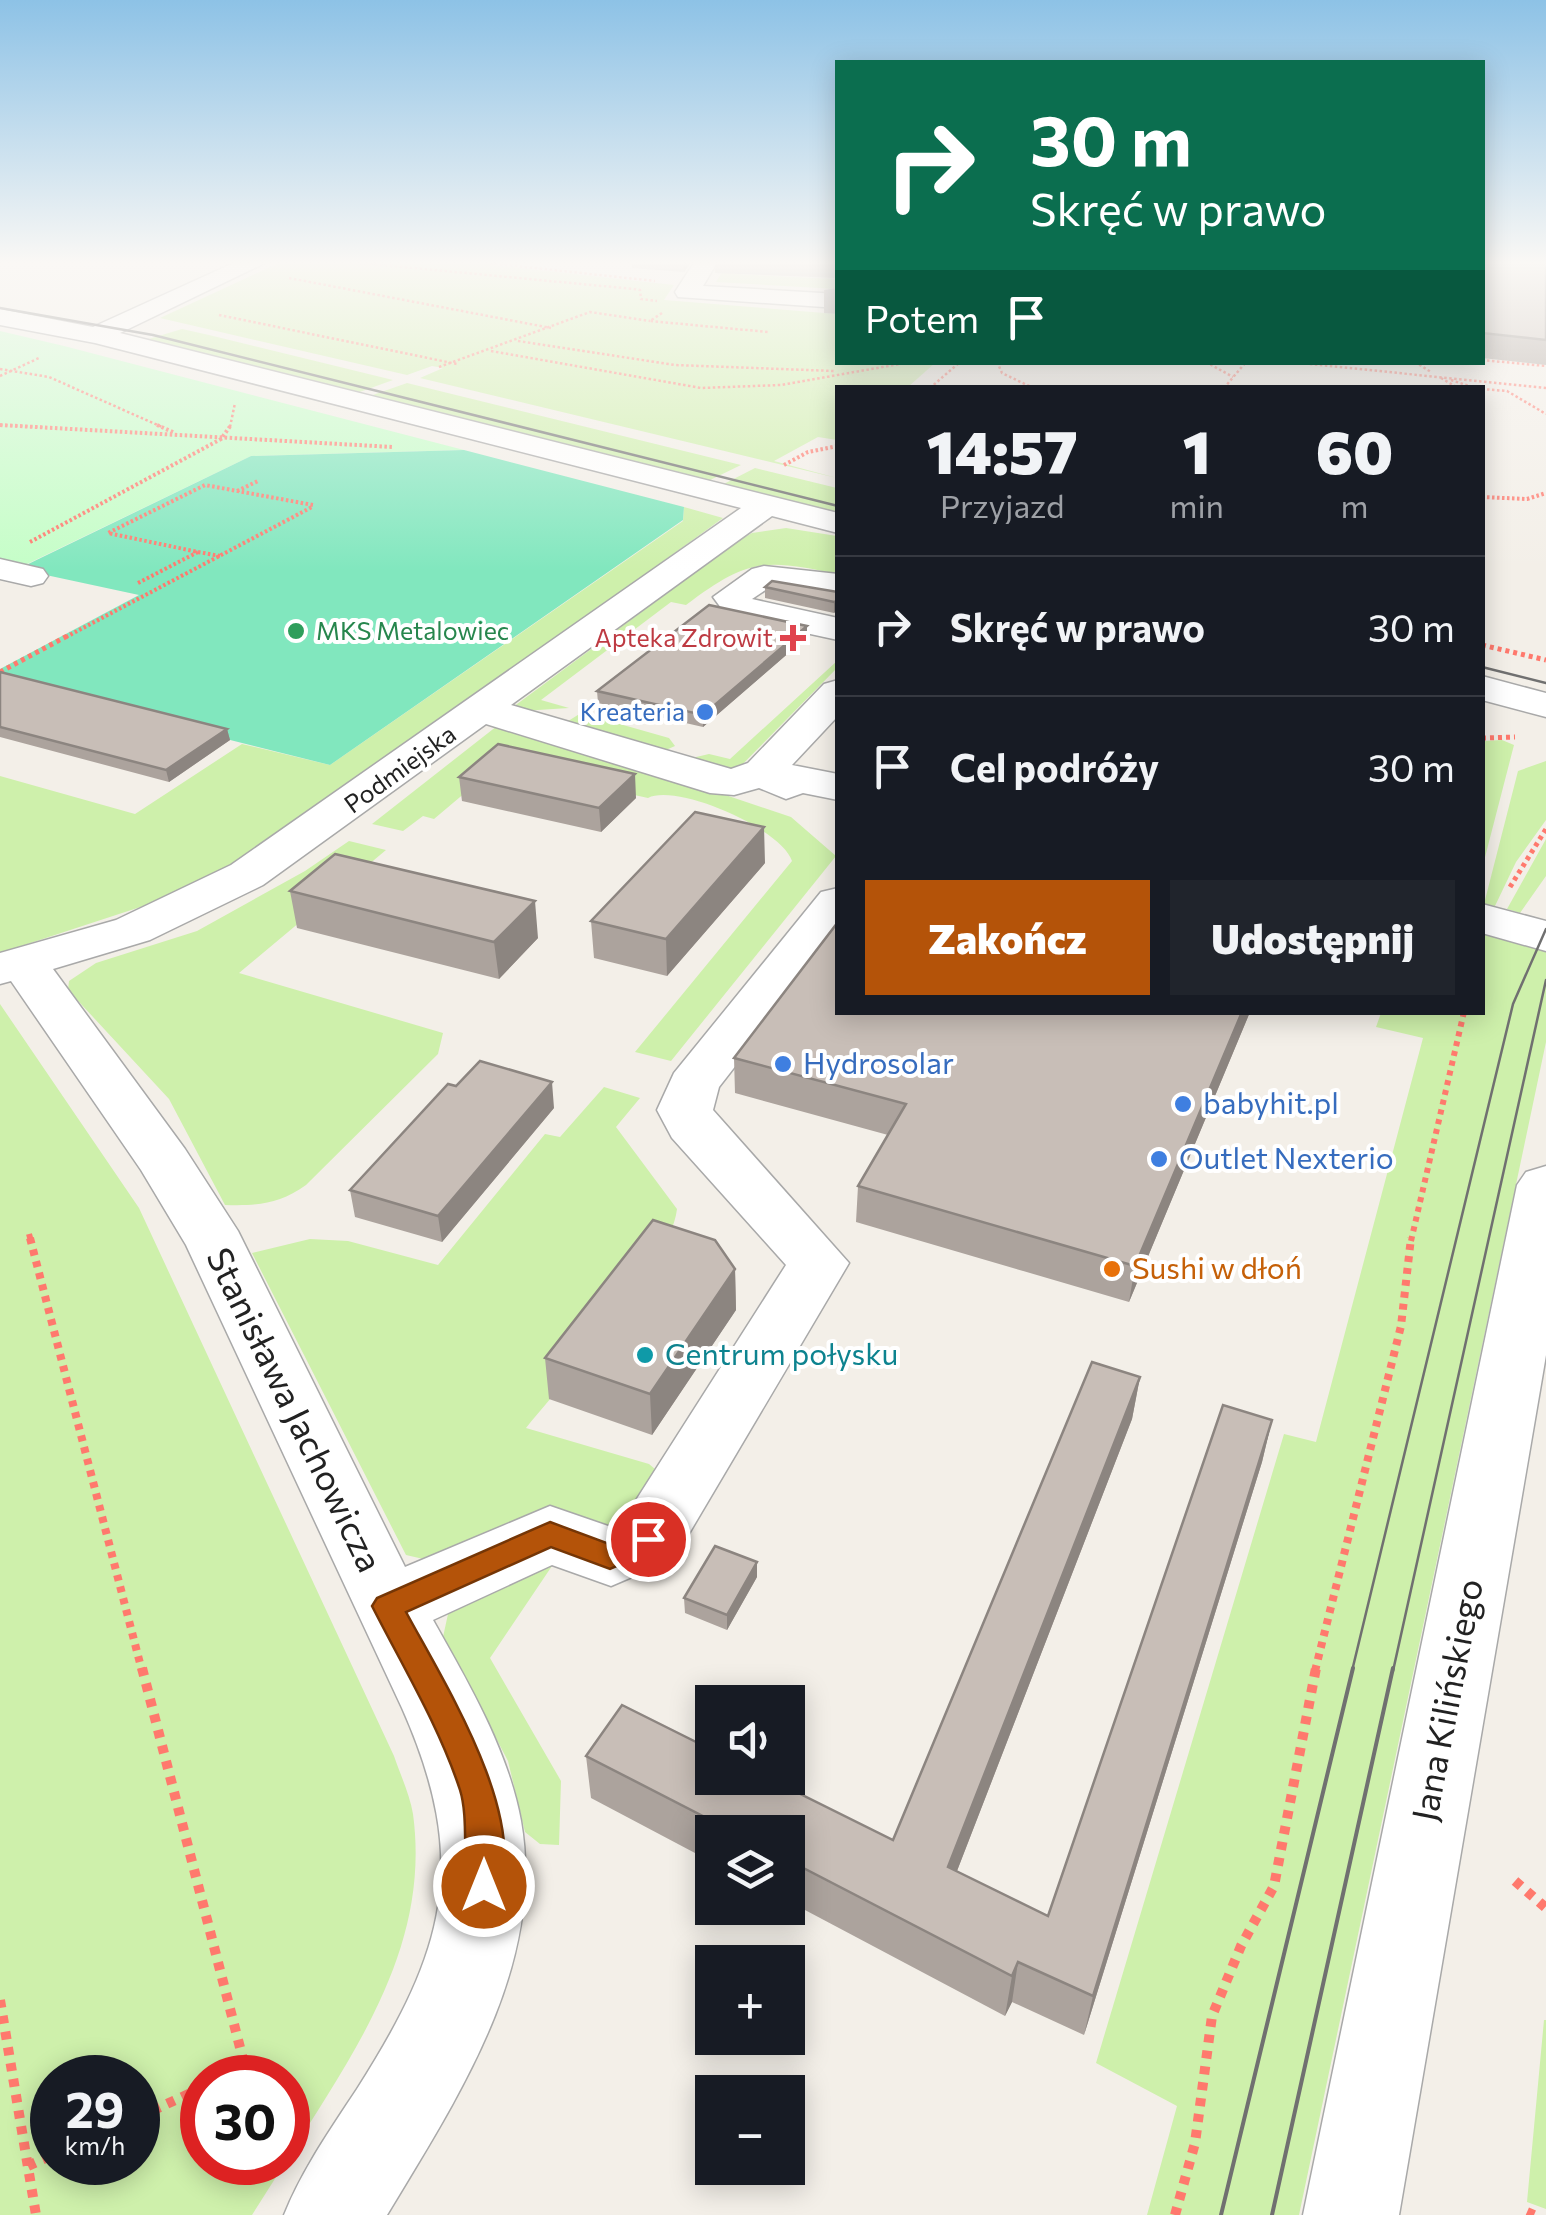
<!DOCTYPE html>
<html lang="pl">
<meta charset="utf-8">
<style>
:root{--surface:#171b24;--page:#20242c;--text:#f1f3f6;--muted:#9ea1a6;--line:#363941;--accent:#b45309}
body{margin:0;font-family:Commissioner,sans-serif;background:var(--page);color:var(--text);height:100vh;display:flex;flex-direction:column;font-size:38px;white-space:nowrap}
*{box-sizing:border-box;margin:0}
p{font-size:32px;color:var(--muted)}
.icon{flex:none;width:55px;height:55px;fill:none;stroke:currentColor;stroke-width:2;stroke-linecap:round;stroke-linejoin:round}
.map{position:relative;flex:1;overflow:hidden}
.sheet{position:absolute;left:835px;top:385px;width:650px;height:630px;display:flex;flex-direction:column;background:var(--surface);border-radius:0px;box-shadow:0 5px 25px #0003}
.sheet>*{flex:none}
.guide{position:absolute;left:835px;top:60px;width:650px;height:305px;border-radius:0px;box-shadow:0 5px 25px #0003;background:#0b6e4f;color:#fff;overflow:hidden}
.controls{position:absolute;left:695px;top:1685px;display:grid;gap:20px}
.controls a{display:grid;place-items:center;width:110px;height:110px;border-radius:0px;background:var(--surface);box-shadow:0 5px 25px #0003;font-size:50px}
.speed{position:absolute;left:30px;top:2055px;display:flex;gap:20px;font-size:50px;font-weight:700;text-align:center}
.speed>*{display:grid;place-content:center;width:130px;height:130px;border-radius:50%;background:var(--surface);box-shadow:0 5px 25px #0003;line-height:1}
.speed small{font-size:25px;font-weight:400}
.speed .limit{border:15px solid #d22;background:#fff;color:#111}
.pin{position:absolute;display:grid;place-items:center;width:85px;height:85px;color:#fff;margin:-42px;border:5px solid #fff;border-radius:50%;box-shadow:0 2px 10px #0007}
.me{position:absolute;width:110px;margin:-55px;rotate:0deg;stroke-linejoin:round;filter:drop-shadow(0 0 8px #0008)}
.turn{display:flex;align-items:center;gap:35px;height:210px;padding:0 30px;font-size:45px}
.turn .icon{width:130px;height:130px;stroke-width:2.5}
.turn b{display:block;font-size:70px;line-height:85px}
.then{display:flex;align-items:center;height:95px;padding:0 30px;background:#0003;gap:20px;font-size:38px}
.eta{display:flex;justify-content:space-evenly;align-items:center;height:170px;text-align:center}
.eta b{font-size:60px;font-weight:800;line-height:70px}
.primary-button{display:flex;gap:20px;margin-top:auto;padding:20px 30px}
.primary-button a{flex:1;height:115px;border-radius:0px;background:var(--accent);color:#fff;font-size:40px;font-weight:800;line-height:115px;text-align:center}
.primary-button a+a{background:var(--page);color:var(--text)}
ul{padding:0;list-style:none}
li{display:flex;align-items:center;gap:30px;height:140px;padding:0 30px;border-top:2px solid var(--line)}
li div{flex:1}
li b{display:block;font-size:38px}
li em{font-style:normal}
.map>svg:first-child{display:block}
</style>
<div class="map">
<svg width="1546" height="2215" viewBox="0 0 1546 2215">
<rect width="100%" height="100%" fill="#f3efe8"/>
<path fill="#cef0ab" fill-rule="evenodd" d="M 283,261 L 456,261 L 674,285 L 664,300 L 837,314 L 838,362 L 935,363 L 908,387 L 838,388 L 837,440 L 818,437 L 774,461 L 837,478 L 420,378 L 443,368 L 432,366 L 407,375 L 160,318 Z
M 729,261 L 733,274 L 837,279 L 837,289 L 716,282 Z
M 182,329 L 209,335 L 393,380 L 357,393 L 142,341 Z
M 407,383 L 741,465 L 704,483 L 370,396 Z
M 755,468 L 837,488 L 837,517 L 718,487 Z
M 684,507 L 723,518 L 263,851 L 174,896 L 0,953 L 0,776 L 135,814 L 242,744 L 330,765 L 683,521 Z
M 786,528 L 837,536 L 837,574 C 764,558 747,559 686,605 L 671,602 L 541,700 L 569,708 L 522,711 L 513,707 L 736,542 L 752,533 Z
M 837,661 L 837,668 L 735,772 L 692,758 L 709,754 L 730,759 Z
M 581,713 L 669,738 L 675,746 L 659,753 L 565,723 Z
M 497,726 L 604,754 L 791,817 L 836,856 L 671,1061 L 635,1052 L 792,861 C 782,829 677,783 648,798 L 498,765 L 434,819 L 423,816 L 403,831 L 372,824 Z
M 1502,740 L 1514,745 L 1483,865 L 1483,741 Z
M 1546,761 L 1546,820 L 1516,862 L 1495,906 L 1484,904 L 1518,771 Z
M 1546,839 L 1546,876 L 1520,913 L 1507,909 Z
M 349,841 L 386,850 L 239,973 L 443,1033 L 438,1054 L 306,1185 C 279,1204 258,1206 225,1205 L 169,1099 L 68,990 L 69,981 L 96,963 L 197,931 L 305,871 Z
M 1483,924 L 1546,952 L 1546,1042 L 1299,2215 L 1147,2215 L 1177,2106 L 1096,2063 L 1284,1434 L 1316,1442 L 1423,1038 L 1376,1027 L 1381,1013 L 1482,1012 Z
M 0,1004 L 139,1208 L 394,1756 C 400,1774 410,1795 413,1814 C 431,1947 354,2052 288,2158 L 288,2078 L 202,2078 L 202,2162 L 285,2163 L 252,2215 L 0,2215 ZM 52,2078 L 138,2078 L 138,2162 L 52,2162 Z
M 604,1087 L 640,1098 L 616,1127 L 677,1209 C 671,1264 564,1381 526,1428 L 649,1464 L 662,1475 L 627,1524 L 432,1561 L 406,1555 L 252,1253 L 310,1239 L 348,1241 L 438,1265 L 545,1134 L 560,1137 Z
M 554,1563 L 490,1658 L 561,1781 L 559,1845 L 540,1844 L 525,1832 L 508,1761 L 443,1637 L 448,1614 L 457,1602 Z
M 1544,2020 L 1546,2020 L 1546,2209 L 1527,2202 Z"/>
<path fill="#c4fec7" d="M 0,331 L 64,346 L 464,450 L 251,456 L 0,577 Z"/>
<path fill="#81e7be" d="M 464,450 L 684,507 L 683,520 L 330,765 L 0,682 L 0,669 L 139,595 L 18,569 L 251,456 Z"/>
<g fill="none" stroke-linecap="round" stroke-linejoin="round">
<defs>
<path id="minor" d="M 238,261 L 269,261 L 120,333 L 838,513 L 838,533 L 772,516 L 511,705 L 731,769 L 748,763 L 824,684 L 838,680 L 838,716 L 792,765 L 838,774 L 838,800 L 803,793 L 786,799 L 759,788 L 734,795 L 710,793 L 486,724 L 263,885 L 150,940 L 53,969 L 185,1149 L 238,1231 L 405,1567 L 550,1506 L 608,1526 L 624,1519 L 786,1265 L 672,1138 L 657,1110 L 674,1073 L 821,892 L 838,888 L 838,934 L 719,1087 L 713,1110 L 849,1263 L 674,1559 L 611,1586 L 552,1565 L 433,1620 C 468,1682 508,1750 521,1821 C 546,1965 458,2097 387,2215 L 284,2215 C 302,2170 330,2130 357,2089 C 445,1951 471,1863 402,1708 L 186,1245 L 141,1170 L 11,981 L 0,984 L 0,953 L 116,920 L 231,865 L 741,508 L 95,343 L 0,325 L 0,309 L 93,327 Z
M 695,261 L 718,261 L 703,286 L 838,294 L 838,308 L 678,297 L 675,292 Z
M 0,559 L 43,569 L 48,576 L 43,583 L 31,586 L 0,579 Z
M 764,566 L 838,574 L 838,596 L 770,587 L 752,599 L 838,618 L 838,640 L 727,616 L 713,597 L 752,569 Z
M 1482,676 L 1546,693 L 1546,717 L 1482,700 Z
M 1482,904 L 1546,921 L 1546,951 L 1482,933 Z
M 1546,1166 L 1546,1355 L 1399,2215 L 1303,2215 L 1517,1185 L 1526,1172 Z"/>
</defs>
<use href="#minor" stroke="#a9a9a9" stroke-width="3"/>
<path stroke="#ff796d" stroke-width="2.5" stroke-dasharray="2.5 2.5" stroke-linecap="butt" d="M 340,261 L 634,289 L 640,290 L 641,299 L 657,301
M 470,261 L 655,281
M 289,278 L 551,328
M 662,313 L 650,321 L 768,332
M 219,315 L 457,364
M 518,341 L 675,365 L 834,371
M 491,351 L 701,388 L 781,385 L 911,362
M 1482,360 L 1546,366
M 997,362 L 1002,373 L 1033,388
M 1206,362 L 1233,377
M 1290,362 L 1546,388
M 1415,362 L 1431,372
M 439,367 L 590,312 L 650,321
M 0,369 L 49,377 L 162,427
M 0,376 L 39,358
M 1441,378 L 1458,388
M 1451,380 L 1475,388
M 930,388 L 960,362
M 1224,388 L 1246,362
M 1482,389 L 1507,391 L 1546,414
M 0,425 L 43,427
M 230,427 L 235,403"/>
<path stroke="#ff796d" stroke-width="4" stroke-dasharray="2.5 2.5" stroke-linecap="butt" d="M 0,425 L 393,447
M 157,425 L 175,433
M 784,465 L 808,452 L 838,446
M 237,491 L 258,481
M 1482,497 L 1527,499 L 1546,493
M 30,542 L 221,439 L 231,425
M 198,552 L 220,556
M 138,583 L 198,552 L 108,533 L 205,485 L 313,505
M 66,637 L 312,507"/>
<path stroke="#ff796d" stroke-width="5" stroke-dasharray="4 4" stroke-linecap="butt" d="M 1482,645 L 1546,660
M 0,672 L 71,634
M 1482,738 L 1515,737
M 1510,887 L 1546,829"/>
<path stroke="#ff796d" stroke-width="6" stroke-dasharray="5 5" stroke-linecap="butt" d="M 29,1234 L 31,1241
M 1411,1241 L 1464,1012"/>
<path stroke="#ff796d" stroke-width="8" stroke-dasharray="6 6" stroke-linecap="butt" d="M 30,1238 L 142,1671
M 1315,1671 L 1401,1326 L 1411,1238"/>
<path stroke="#ff796d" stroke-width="10" stroke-dasharray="8 8" stroke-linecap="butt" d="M 142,1668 L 244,2063 L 240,2072 L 227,2078
M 1515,1881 L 1546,1908
M 0,2000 L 36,2215
M 138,2117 L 202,2088
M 28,2166 L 52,2155
M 1527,2212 L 1534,2215
M 1175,2215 L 1195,2143 L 1212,2016 L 1241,1946 L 1274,1886 L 1316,1668"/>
<use href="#minor" fill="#fff" fill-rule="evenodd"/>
<path stroke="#707070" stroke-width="2.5" d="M 0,308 L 153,335 L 838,506
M 1482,667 L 1546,683
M 1352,1671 L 1513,1004 L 1546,929
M 1393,1671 L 1546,980"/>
<path stroke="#707070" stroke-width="4" d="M 1221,2215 L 1353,1668
M 1272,2215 L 1393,1668"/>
</g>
<path fill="#aca39d" d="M 632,261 L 692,261 L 684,272 L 632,268 Z
M 715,261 L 838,261 L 838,278 L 715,273 Z
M 1482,261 L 1546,261 L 1546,365 L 1482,358 Z
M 838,288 L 838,314 L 824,313 L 824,290 Z
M 765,587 L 838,592 L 834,613 L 765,598 Z
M 807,626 L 807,637 L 703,727 L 598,703 L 597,691 Z
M 0,672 L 227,729 L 230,740 L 169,782 L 0,737 Z
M 459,777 L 636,798 L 601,832 L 462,801 Z
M 765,863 L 667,976 L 594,958 L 591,921 Z
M 290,891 L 538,938 L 499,979 L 297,928 Z
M 1250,1012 L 1129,1302 L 856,1222 L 858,1186 L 888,1135 L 735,1093 L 734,1058 Z
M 554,1108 L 442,1242 L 355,1217 L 350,1190 Z
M 735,1269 L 736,1310 L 652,1435 L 549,1399 L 545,1358 Z
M 1140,1377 L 1132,1419 L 957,1871 L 1048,1916 L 1272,1420 L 1262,1462 L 1084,2035 L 1012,2002 L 1005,2016 L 788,1901 L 788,1832 L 712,1832 L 712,1862 L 591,1798 L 586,1756 L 893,1840 Z
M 757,1577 L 727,1630 L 685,1613 L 684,1598 Z"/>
<path fill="#8c8580" d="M 683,261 L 692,261 L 684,272 Z
M 838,600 L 838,610 L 834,613 L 834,602 Z
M 807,626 L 807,637 L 703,727 L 703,715 Z
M 227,729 L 230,740 L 169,782 L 166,770 Z
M 635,774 L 636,798 L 601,832 L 599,808 Z
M 764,827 L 765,863 L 667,976 L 666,939 Z
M 535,901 L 538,938 L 499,979 L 494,942 Z
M 1242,1012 L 1250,1012 L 1129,1302 L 1135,1266 Z
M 552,1082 L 554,1108 L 442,1242 L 438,1216 Z
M 735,1269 L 736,1310 L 652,1435 L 650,1394 Z
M 1140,1377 L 1132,1419 L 943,1907 L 948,1867 Z
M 1272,1420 L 1262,1462 L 1084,2035 L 1093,1996 Z
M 757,1562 L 757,1577 L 727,1630 L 727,1615 Z
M 1018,1962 L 1012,2002 L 1005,2016 L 1012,1976 Z"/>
<path fill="#c8beb7" stroke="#8c8580" stroke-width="2.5" d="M 1482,261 L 1546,261 L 1546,340 L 1482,333 Z
M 772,581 L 838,592 L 838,600 L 834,602 L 765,587 Z
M 709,605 L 807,626 L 703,715 L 597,691 Z
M 0,672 L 227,729 L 166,770 L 0,727 Z
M 498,744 L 635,774 L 599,808 L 459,777 Z
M 695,812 L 764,827 L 666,939 L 591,921 Z
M 335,854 L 535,901 L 494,942 L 290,891 Z
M 838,922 L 838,1012 L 1242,1012 L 1135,1266 L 858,1186 L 906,1104 L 734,1058 Z
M 480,1061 L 552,1082 L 438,1216 L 350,1190 L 448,1084 L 456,1086 Z
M 653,1220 L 715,1240 L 735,1269 L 650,1394 L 545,1358 Z
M 1092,1362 L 1140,1377 L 948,1867 L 1048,1916 L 1223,1405 L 1272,1420 L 1093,1996 L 1018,1962 L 1012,1976 L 788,1860 L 788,1832 L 734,1832 L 586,1756 L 622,1705 L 712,1750 L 712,1778 L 768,1778 L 893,1840 Z
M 715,1546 L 757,1562 L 727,1615 L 684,1598 Z"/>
<linearGradient id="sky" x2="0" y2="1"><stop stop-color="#8dc2e6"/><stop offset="0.46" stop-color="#faf8f5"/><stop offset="1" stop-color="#faf8f5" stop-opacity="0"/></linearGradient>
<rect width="1546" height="571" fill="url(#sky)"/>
<path fill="#b45309" stroke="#753606" stroke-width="2.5" d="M 550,1522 L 609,1544 L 648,1527 L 659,1531 L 663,1539 L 659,1548 L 610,1569 L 551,1547 L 406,1612 C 443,1681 531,1819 497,1897 L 484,1902 L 472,1897 C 460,1871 470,1822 460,1790 C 439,1726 403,1667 372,1606 L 377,1598 Z"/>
<circle fill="#2e9e5b" stroke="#fff" stroke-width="4" cx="296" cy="631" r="10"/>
<path fill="#e0444e" stroke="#fff" stroke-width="4" d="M788 623h10v10h10v10h-10v10h-10v-10h-10v-10h10z"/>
<g fill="#3f7fe0" stroke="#fff" stroke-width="4">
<circle cx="705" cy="712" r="10"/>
<circle cx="783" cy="1064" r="10"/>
<circle cx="1183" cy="1104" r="10"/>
<circle cx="1159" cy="1159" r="10"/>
</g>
<circle fill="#e8710a" stroke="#fff" stroke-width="4" cx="1112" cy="1269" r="10"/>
<circle fill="#0f9aa8" stroke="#fff" stroke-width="4" cx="645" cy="1355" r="10"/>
<g text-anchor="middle" stroke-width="8" stroke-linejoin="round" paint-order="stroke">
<g font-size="25" fill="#27864d" stroke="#fff" text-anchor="start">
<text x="316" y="640">MKS Metalowiec</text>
</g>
<g font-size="25" fill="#be3a42" stroke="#fff" text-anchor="end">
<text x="773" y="647">Apteka Zdrowit</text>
</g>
<g font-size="25" fill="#366cbe" stroke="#fff" text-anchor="end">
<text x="685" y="721">Kreateria</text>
</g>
<g font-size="25" fill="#222" stroke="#fff">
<text transform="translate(400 769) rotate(-36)" y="9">Podmiejska</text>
</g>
<g font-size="30" fill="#366cbe" stroke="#fff" text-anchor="start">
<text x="803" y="1074">Hydrosolar</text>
<text x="1203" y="1114">babyhit.pl</text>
<text x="1179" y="1169">Outlet Nexterio</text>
</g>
<g font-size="30" fill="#c56008" stroke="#fff" text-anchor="start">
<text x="1132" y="1279">Sushi w dłoń</text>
</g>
<g font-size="30" fill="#0d838f" stroke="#fff" text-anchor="start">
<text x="665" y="1365">Centrum połysku</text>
</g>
<g font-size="35" fill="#222" stroke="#fff">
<text transform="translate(294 1410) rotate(64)" y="12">Stanisława Jachowicza</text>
<text transform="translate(1448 1700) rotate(-79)" y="12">Jana Kilińskiego</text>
</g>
</g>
</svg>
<div class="controls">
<a><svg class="icon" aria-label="sound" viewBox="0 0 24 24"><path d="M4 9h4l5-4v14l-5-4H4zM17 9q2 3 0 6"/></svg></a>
<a><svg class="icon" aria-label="layers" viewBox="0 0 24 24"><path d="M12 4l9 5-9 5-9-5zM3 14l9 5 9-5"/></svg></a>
<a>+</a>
<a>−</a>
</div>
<div class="speed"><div>29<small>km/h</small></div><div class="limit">30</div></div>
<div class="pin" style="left:648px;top:1539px;background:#d93025"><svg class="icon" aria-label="arrive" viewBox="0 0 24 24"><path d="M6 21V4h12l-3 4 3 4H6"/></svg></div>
<svg class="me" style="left:484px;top:1886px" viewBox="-20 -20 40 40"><circle r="17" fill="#b45309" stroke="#fff" stroke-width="3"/><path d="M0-11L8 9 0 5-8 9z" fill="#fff"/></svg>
<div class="guide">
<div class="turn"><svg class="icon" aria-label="right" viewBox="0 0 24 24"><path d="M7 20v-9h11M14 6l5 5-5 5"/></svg><div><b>30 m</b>Skręć w prawo</div></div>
<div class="then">Potem<svg class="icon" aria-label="arrive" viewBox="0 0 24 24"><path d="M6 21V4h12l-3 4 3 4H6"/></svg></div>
</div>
<section class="sheet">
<div class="eta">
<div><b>14:57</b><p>Przyjazd</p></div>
<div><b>1</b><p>min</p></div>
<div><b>60</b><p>m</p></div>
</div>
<ul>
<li><svg class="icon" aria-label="right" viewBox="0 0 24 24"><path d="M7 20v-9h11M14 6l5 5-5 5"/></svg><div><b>Skręć w prawo</b></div><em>30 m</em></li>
<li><svg class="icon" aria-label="arrive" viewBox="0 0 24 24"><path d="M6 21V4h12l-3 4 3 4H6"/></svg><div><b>Cel podróży</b></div><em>30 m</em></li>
</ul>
<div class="primary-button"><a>Zakończ</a><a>Udostępnij</a></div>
</section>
</div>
